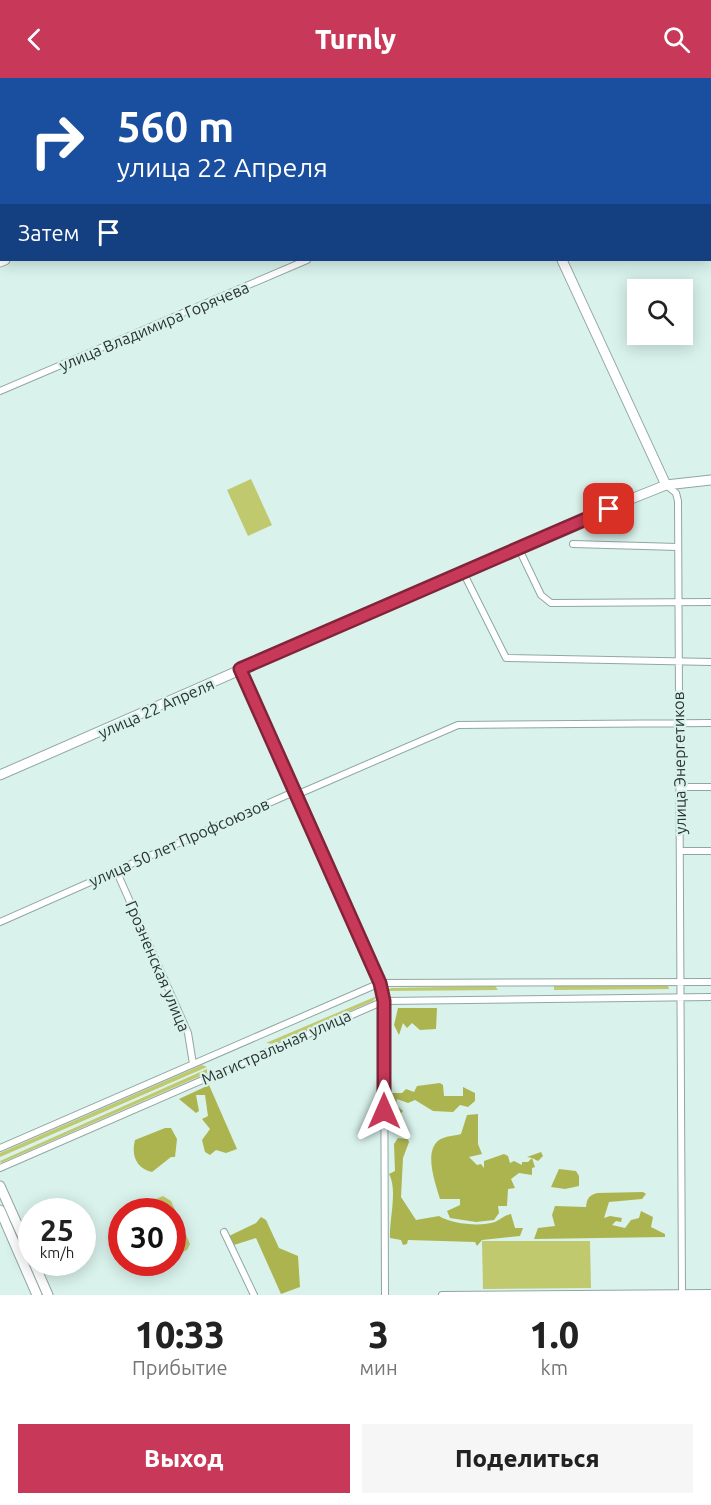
<!DOCTYPE html>
<html lang="ru">
<meta charset="utf-8">
<style>
:root{--surface:#fff;--page:#f6f6f6;--text:#222;--muted:#767676;--accent:#c83858}
body{margin:0;font-family:Ubuntu,sans-serif;background:var(--page);color:var(--text);height:100vh;display:flex;flex-direction:column;font-size:22px;white-space:nowrap}
*{box-sizing:border-box;margin:0}
p{font-size:20px;color:var(--muted)}
.icon{flex:none;width:33px;height:33px;fill:none;stroke:currentColor;stroke-width:2;stroke-linecap:round;stroke-linejoin:round}
.map{position:relative;height:1217px;overflow:hidden}
.sheet{display:flex;flex-direction:column;background:var(--surface);flex:1}
.sheet>*{flex:none}
.banner{position:absolute;left:0px;top:0px;width:711px;height:183px;box-shadow:0 3px 15px #0003;background:#1a4fa0;color:#fff;overflow:hidden}
.tools{position:absolute;left:627px;top:201px;display:grid;gap:12px}
.tools a{display:grid;place-items:center;width:66px;height:66px;border-radius:0px;background:var(--surface);box-shadow:0 3px 15px #0003;font-size:30px}
.speed{position:absolute;left:18px;top:1120px;display:flex;gap:12px;font-size:30px;font-weight:700;text-align:center}
.speed>*{display:grid;place-content:center;width:78px;height:78px;border-radius:50%;background:var(--surface);box-shadow:0 3px 15px #0003;line-height:1}
.speed small{font-size:15px;font-weight:400}
.speed .limit{border:9px solid #d22;background:#fff;color:#111}
.pin{position:absolute;display:grid;place-items:center;width:51px;height:51px;color:#fff;margin:-26px;border-radius:12px;box-shadow:0 3px 9px #0006}
.me{position:absolute;width:66px;margin:-33px;rotate:0deg;stroke-linejoin:round;filter:drop-shadow(0 0 4px #0008)}
.turn{display:flex;align-items:center;gap:21px;height:126px;padding:0 18px;font-size:27px}
.turn .icon{width:78px;height:78px;stroke-width:2.5}
.turn b{display:block;font-size:42px;line-height:51px}
.then{display:flex;align-items:center;height:57px;padding:0 18px;background:#0003;gap:12px;font-size:22px}
.eta{display:flex;justify-content:space-evenly;align-items:center;height:102px;text-align:center}
.eta b{font-size:36px;font-weight:800;line-height:42px}
.action{display:flex;gap:12px;margin-top:auto;padding:12px 18px}
.action a{flex:1;height:69px;border-radius:0px;background:var(--accent);color:#fff;font-size:24px;font-weight:800;line-height:69px;text-align:center}
.action a+a{background:var(--page);color:var(--text)}
header{display:flex;justify-content:space-between;align-items:center;height:78px;padding:0 18px;background:var(--accent);color:#fff;font-size:27px;font-weight:800}
.map>svg:first-child{display:block}
</style>
<header><svg class="icon" aria-label="back" viewBox="0 0 24 24"><path d="M15 5l-7 7 7 7"/></svg>Turnly<svg class="icon" aria-label="search" viewBox="0 0 24 24"><circle cx="10" cy="10" r="6"/><path d="M15 15l6 6"/></svg></header>
<div class="map">
<svg width="711" height="1217" viewBox="0 0 711 1217">
<rect width="100%" height="100%" fill="#d9f2ec"/>
<path fill="#c0c96e" d="M 251,401 L 272,447 L 248,458 L 227,412 Z
M 495,908 L 498,912 L 386,913 L 391,910 Z
M 554,908 L 668,908 L 669,911 L 554,912 Z
M 377,918 L 373,923 L 274,966 L 266,965 Z
M 202,987 L 207,989 L 0,1079 L 0,1075 Z
M 207,991 L 207,995 L 1,1085 L 0,1083 Z
M 163,1118 L 171,1123 L 190,1166 L 187,1172 L 173,1178 L 172,1134 L 147,1134 L 149,1124 Z
M 482,1163 L 590,1163 L 591,1210 L 483,1211 Z"/>
<path fill="#acb450" d="M 398,930 L 437,930 L 436,951 L 420,952 L 412,945 L 407,950 L 403,945 L 399,957 L 394,947 Z
M 440,1005 L 443,1007 L 444,1018 L 463,1018 L 463,1009 L 475,1015 L 475,1023 L 468,1029 L 460,1027 L 453,1034 L 433,1033 L 415,1022 L 408,1025 L 397,1021 L 396,1027 L 403,1033 L 396,1041 L 392,1040 L 391,1015 L 402,1015 L 406,1011 L 414,1014 L 417,1008 Z
M 209,1007 L 237,1071 L 226,1075 L 216,1072 L 210,1077 L 205,1074 L 202,1062 L 210,1051 L 202,1041 L 208,1038 L 205,1017 L 196,1017 L 199,1033 L 196,1035 L 179,1021 Z
M 478,1036 L 478,1066 L 482,1076 L 469,1079 L 477,1087 L 481,1086 L 484,1090 L 484,1083 L 504,1076 L 508,1078 L 510,1085 L 514,1083 L 522,1087 L 522,1084 L 528,1084 L 532,1080 L 527,1079 L 541,1074 L 543,1078 L 538,1083 L 532,1080 L 535,1089 L 532,1090 L 532,1097 L 519,1095 L 511,1101 L 515,1110 L 508,1111 L 507,1128 L 498,1128 L 499,1135 L 494,1142 L 476,1144 L 450,1140 L 447,1133 L 460,1127 L 460,1121 L 440,1121 C 436,1107 423,1074 439,1062 C 445,1058 454,1058 461,1056 L 467,1037 Z
M 165,1050 L 171,1050 L 177,1061 L 175,1079 L 171,1079 L 152,1094 C 136,1090 131,1077 135,1062 Z
M 406,1057 L 409,1064 L 403,1080 L 401,1119 L 416,1142 L 439,1138 C 452,1146 480,1149 495,1144 C 501,1141 505,1137 511,1136 L 515,1150 L 523,1150 L 520,1158 L 482,1162 L 477,1168 L 475,1164 L 408,1162 L 407,1166 L 403,1167 L 401,1162 L 390,1160 C 389,1141 398,1112 389,1096 L 395,1093 L 394,1066 L 398,1060 L 405,1061 Z
M 559,1091 L 576,1093 L 579,1098 L 579,1108 L 565,1111 L 551,1109 Z
M 643,1114 L 646,1116 L 642,1121 L 609,1124 L 604,1140 L 610,1138 L 622,1140 L 621,1144 L 616,1143 L 612,1147 L 625,1150 L 631,1142 L 639,1140 L 641,1133 L 653,1139 L 651,1149 L 665,1156 L 665,1159 L 534,1161 L 538,1150 L 555,1148 L 552,1137 L 555,1128 L 586,1129 C 587,1120 589,1117 598,1115 Z
M 261,1139 L 266,1142 L 279,1170 L 298,1178 L 300,1209 L 281,1216 L 256,1160 L 234,1167 L 229,1158 L 256,1145 Z"/>
<g fill="none" stroke-linecap="round" stroke-linejoin="round">
<defs>
<path id="minor" d="M 0,313 L 307,182
M 666,407 L 676,415 L 678,423 L 682,1217
M 573,466 L 678,469
M 518,469 L 541,517 L 551,525 L 711,524
M 463,494 L 506,580 L 711,584
M 240,591 L 380,905 L 384,923 L 385,1217
M 680,709 L 711,709
M 681,773 L 711,773
M 116,792 L 188,955 L 193,986
M 0,844 L 287,717 L 303,714 L 458,647 L 711,645
M 0,1070 L 380,905 L 711,904
M 0,1090 L 384,923 L 711,919
M 224,1154 L 254,1217
M 442,1217 L 711,1215"/>
<path id="secondary" d="M 259,0 L 259,2
M 481,0 L 481,2
M 438,2 L 441,0
M 562,182 L 666,407
M 0,184 L 5,182
M 0,697 L 631,421 L 666,407 L 711,402
M 0,1108 L 32,1179
M 0,1132 L 37,1217
M 34,1185 L 48,1217"/>
</defs>
<use href="#minor" stroke="#90a7a2" stroke-width="8"/>
<use href="#secondary" stroke="#90a7a2" stroke-width="11"/>
<use href="#minor" stroke="#fff" stroke-width="6"/>
<use href="#secondary" stroke="#fff" stroke-width="9"/>
</g>
<g fill="none" stroke-linecap="round" stroke-linejoin="round">
<defs>
<path id="route" d="M 384,1033 L 384,923 L 380,905 L 240,591 L 609,431"/>
</defs>
<use href="#route" stroke="#822439" stroke-width="15"/>
<use href="#route" stroke="#c83858" stroke-width="10"/>
</g>
<g text-anchor="middle" stroke-width="4.5" stroke-linejoin="round" paint-order="stroke">
<g font-size="16" fill="#2a3432" stroke="#d9f2ec">
<text transform="translate(154 248) rotate(-23)" y="6">улица Владимира Горячева</text>
<text transform="translate(156 630) rotate(-24)" y="6">улица 22 Апреля</text>
<text transform="translate(679 685) rotate(-91)" y="6">улица Энергетиков</text>
<text transform="translate(179 764) rotate(-24)" y="6">улица 50 лет Профсоюзов</text>
<text transform="translate(158 888) rotate(67)" y="6">Грозненская улица</text>
<text transform="translate(276 969) rotate(-24)" y="6">Магистральная улица</text>
</g>
</g>
</svg>
<div class="tools">
<a><svg class="icon" aria-label="search" viewBox="0 0 24 24"><circle cx="10" cy="10" r="6"/><path d="M15 15l6 6"/></svg></a>
</div>
<div class="speed"><div>25<small>km/h</small></div><div class="limit">30</div></div>
<div class="pin" style="left:609px;top:431px;background:#d93025"><svg class="icon" aria-label="arrive" viewBox="0 0 24 24"><path d="M6 21V4h12l-3 4 3 4H6"/></svg></div>
<svg class="me" style="left:384px;top:1033px" viewBox="-20 -20 40 40"><path d="M0-17L14 15 0 8-14 15z" fill="#c83858" stroke="#fff" stroke-width="4"/></svg>
<div class="banner">
<div class="turn"><svg class="icon" aria-label="right" viewBox="0 0 24 24"><path d="M7 20v-9h11M14 6l5 5-5 5"/></svg><div><b>560 m</b>улица 22 Апреля</div></div>
<div class="then">Затем<svg class="icon" aria-label="arrive" viewBox="0 0 24 24"><path d="M6 21V4h12l-3 4 3 4H6"/></svg></div>
</div>
</div>
<section class="sheet">
<div class="eta">
<div><b>10:33</b><p>Прибытие</p></div>
<div><b>3</b><p>мин</p></div>
<div><b>1.0</b><p>km</p></div>
</div>
<div class="action"><a>Выход</a><a>Поделиться</a></div>
</section>
